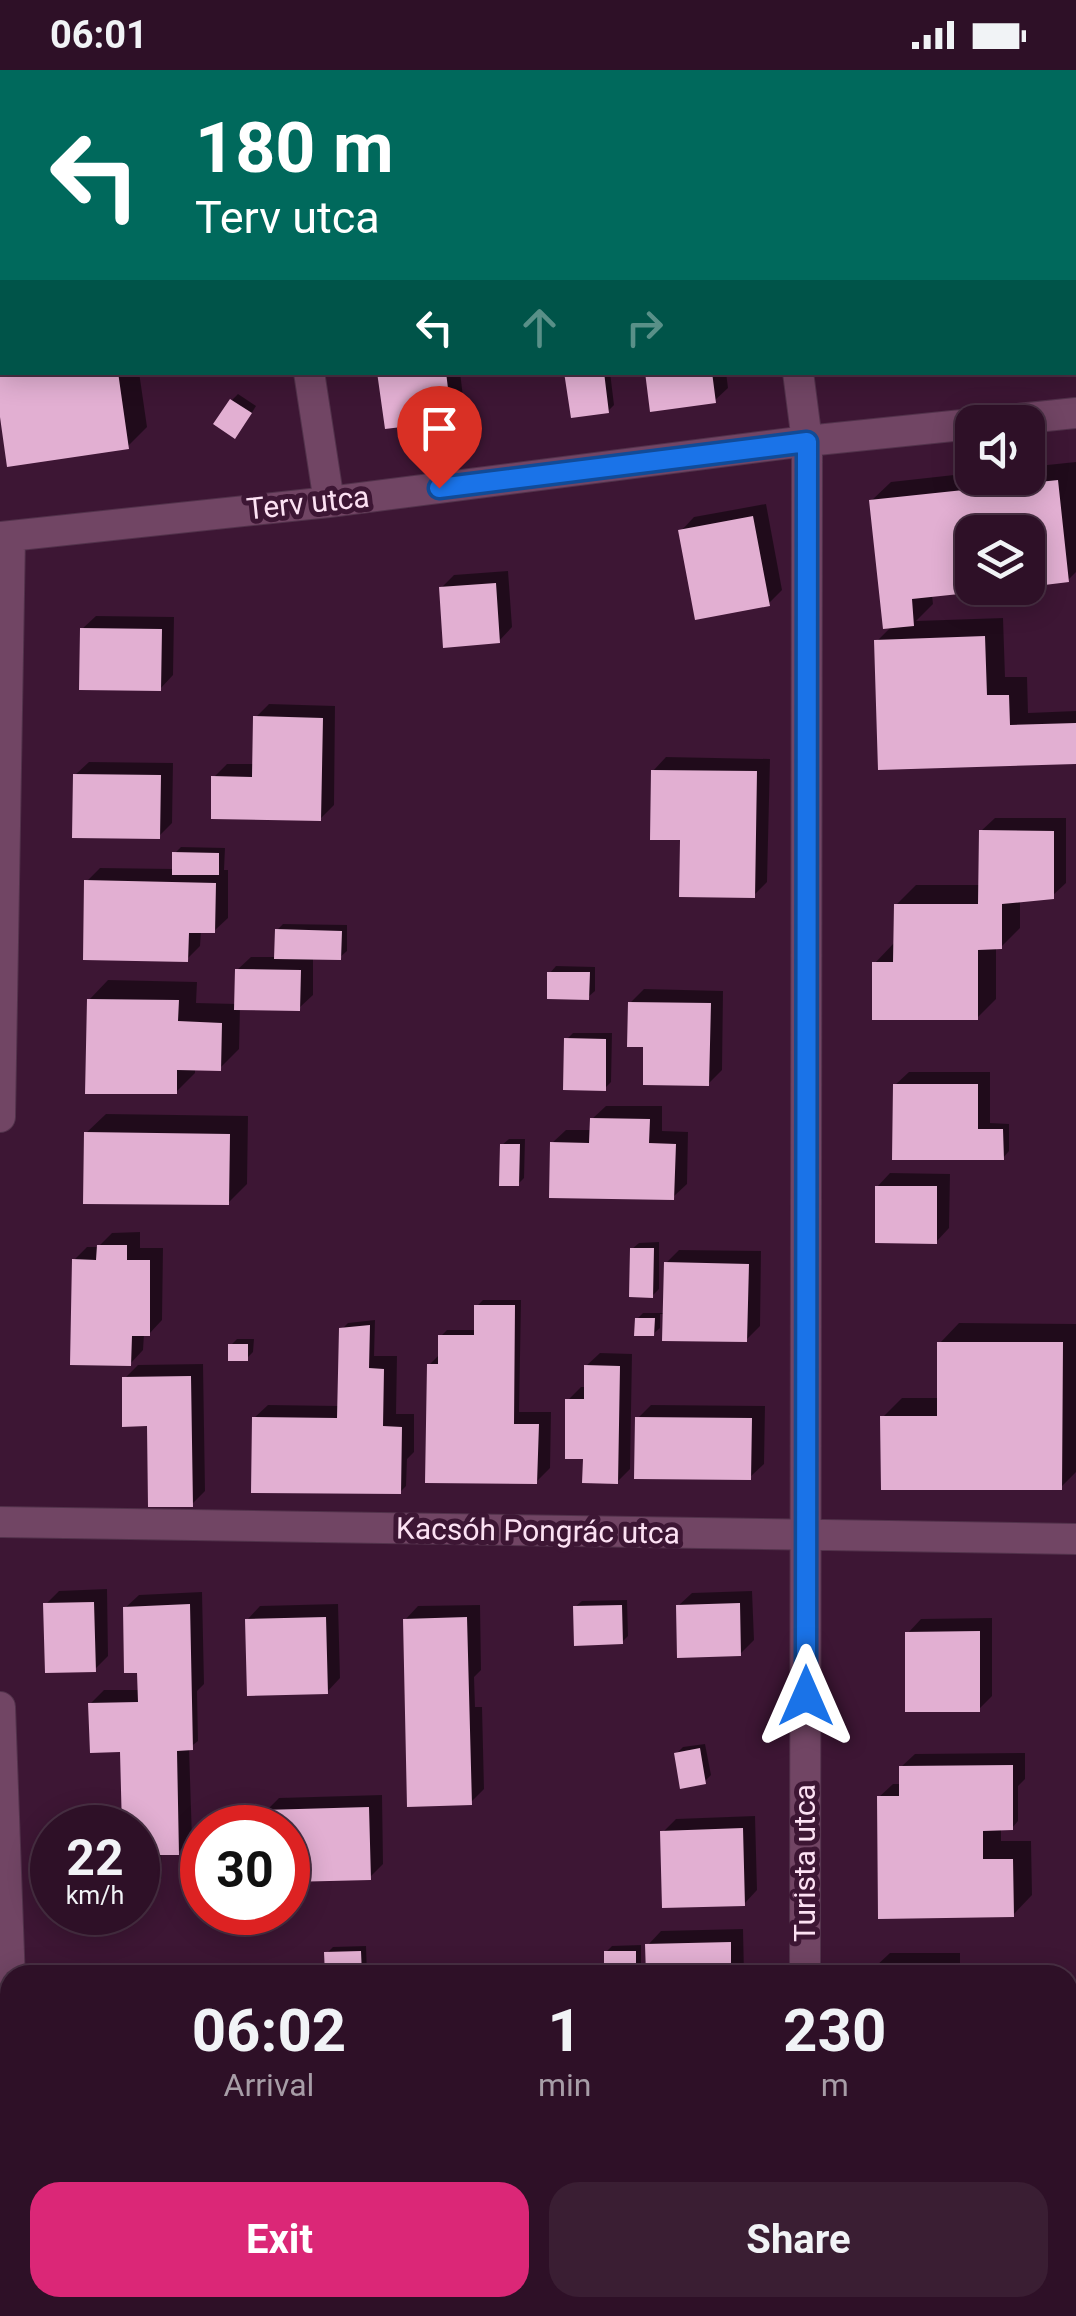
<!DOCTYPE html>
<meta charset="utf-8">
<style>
:root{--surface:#2e1027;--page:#3a1e33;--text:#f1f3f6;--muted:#a79da7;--line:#493044;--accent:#db2777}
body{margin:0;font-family:Roboto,sans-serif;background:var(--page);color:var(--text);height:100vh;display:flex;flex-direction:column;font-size:38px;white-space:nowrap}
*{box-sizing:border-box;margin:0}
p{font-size:32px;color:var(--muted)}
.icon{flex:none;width:55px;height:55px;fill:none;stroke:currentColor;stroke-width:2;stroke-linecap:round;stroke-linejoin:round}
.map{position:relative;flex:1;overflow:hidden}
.sheet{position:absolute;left:0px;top:1895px;width:1078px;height:352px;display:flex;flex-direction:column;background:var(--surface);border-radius:30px 30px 0 0;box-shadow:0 5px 25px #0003,0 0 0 2px var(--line)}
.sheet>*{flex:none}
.top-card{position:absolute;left:0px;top:0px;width:1078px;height:305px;box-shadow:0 5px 25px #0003,0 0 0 2px var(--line);background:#00695c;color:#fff;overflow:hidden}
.buttons{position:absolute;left:955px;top:335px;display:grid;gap:20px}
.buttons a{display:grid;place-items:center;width:90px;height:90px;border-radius:20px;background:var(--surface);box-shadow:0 5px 25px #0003,0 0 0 2px var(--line);font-size:50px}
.speed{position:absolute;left:30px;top:1735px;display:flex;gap:20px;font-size:50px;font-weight:700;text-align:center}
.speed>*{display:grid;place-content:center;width:130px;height:130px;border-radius:50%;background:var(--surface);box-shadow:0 5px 25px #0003,0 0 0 2px var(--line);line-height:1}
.speed small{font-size:25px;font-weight:400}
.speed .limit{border:15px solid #d22;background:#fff;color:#111}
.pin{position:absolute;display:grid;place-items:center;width:85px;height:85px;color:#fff;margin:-102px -42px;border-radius:50% 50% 50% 0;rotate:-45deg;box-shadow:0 0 10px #0007}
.pin .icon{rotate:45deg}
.me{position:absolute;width:110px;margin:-55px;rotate:0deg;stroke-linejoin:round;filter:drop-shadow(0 0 8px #0008)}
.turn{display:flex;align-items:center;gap:35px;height:210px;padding:0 30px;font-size:45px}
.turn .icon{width:130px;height:130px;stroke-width:2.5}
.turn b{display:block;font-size:70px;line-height:85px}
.lanes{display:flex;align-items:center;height:95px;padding:0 30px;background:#0003;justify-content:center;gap:50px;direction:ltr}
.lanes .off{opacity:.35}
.eta{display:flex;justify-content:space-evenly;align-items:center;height:170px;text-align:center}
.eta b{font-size:60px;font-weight:700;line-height:70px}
.cta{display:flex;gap:20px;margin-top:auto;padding:20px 30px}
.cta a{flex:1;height:115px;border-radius:30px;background:var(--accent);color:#fff;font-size:40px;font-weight:700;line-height:115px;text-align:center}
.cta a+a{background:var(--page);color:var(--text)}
.status{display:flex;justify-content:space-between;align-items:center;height:70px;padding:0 50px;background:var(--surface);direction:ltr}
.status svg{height:28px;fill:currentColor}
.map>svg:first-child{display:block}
</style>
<div class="status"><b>06:01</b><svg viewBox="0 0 49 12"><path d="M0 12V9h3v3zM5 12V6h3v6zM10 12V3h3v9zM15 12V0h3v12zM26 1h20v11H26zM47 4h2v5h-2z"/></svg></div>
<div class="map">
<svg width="1076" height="2246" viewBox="0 0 1076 2246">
<rect width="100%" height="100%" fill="#3d1634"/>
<path fill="#0007" d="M 42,0 L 77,0 L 60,2 Z
M 610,0 L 691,0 L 691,2 L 608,2 Z
M 845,0 L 906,0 L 906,2 L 846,2 Z
M 0,16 L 2,16 L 0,141 Z
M 1076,79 L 1076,130 L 1075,130 L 1075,79 Z
M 2,284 L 2,302 L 139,302 L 147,357 L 128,376 L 0,330 Z
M 380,302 L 460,302 L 464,335 L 451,348 Z
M 567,302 L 610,302 L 614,335 L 608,341 Z
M 648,302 L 726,302 L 728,318 L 714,331 Z
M 238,324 L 256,336 L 241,360 L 232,330 Z
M 1076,392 L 1076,502 L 1068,510 L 1028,514 L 1028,462 L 972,462 L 972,518 L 997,518 L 932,525 L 933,534 L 916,551 L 1003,548 L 1005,607 L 1027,607 L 1028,643 L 1076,641 L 1076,692 L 880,698 L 877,571 L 892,556 L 871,431 L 891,412 L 972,403 L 972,408 L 1028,408 L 1028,397 Z
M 766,434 L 782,520 L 769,533 L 681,461 L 694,447 Z
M 508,501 L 512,557 L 499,571 L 441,518 L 454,505 Z
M 96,546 L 174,547 L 173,605 L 160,619 L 82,559 Z
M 269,634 L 335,636 L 334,735 L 320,749 L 214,707 L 227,694 L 255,694 L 256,647 Z
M 666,687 L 770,689 L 767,812 L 754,825 L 653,701 Z
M 89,692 L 173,693 L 172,753 L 159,766 L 75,705 Z
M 995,748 L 1066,748 L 1066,813 L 1052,826 L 1020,828 L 1020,858 L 1001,877 L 996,877 L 996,929 L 977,948 L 875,893 L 894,873 L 896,835 L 916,815 L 981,815 L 981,761 Z
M 181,777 L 225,778 L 224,800 L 228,800 L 228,848 L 214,861 L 201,861 L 200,876 L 187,889 L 87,811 L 100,798 L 175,799 L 175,783 Z
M 283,854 L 347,855 L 347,881 L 340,887 L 313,887 L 313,925 L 299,938 L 240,938 L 239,979 L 220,998 L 195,998 L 195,1003 L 176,1022 L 89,930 L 108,910 L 197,912 L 196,933 L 237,934 L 237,900 L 251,887 L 277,887 L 277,860 Z
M 556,896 L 595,897 L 595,921 L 588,927 L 550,903 Z
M 644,919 L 723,921 L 722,1000 L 708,1014 L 646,974 L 630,933 Z
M 573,963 L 612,963 L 611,1012 L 605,1018 L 567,969 Z
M 909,1002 L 990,1002 L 990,1053 L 1009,1054 L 1009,1081 L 1003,1088 L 895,1015 Z
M 606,1036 L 662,1036 L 662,1061 L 688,1062 L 687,1114 L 673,1127 L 552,1073 L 566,1060 L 592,1060 L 592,1049 Z
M 106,1044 L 248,1046 L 247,1114 L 228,1133 L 86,1063 Z
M 509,1069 L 525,1069 L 524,1108 L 518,1114 L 502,1075 Z
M 890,1103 L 950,1104 L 949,1158 L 936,1172 L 877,1117 Z
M 140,1162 L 140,1178 L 163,1178 L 162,1250 L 149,1264 L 144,1264 L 143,1280 L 130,1294 L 74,1190 L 87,1177 L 98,1177 L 112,1163 Z
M 659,1172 L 659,1219 L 652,1226 L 632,1179 L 639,1173 Z
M 679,1180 L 761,1181 L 760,1256 L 746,1270 L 665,1244 L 660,1244 L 660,1258 L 653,1264 L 637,1249 L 643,1243 L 665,1243 L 666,1193 Z
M 483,1230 L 521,1230 L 519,1342 L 551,1342 L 550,1398 L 536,1412 L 429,1295 L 441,1283 L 441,1266 L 447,1260 L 477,1260 L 477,1236 Z
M 375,1250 L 374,1286 L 397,1286 L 396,1344 L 414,1344 L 414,1382 L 407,1389 L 406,1416 L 400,1422 L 254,1348 L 268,1335 L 340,1336 L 342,1259 L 348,1253 Z
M 959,1253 L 1076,1254 L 1076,1402 L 1061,1417 L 883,1347 L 902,1328 L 939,1328 L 940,1273 Z
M 237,1269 L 254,1269 L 253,1282 L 247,1288 L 231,1275 Z
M 600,1283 L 632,1284 L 630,1399 L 617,1412 L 585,1386 L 568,1330 L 581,1317 L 586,1317 L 586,1296 Z
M 203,1294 L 205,1421 L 192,1434 L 125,1308 L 138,1295 Z
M 651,1335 L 765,1336 L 764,1394 L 750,1407 L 638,1348 Z
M 107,1519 L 108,1586 L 95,1599 L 46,1534 L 59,1521 Z
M 752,1521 L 754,1570 L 740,1584 L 678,1536 L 692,1523 Z
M 202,1522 L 204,1614 L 197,1621 L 198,1671 L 189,1678 L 192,1769 L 178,1782 L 161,1783 L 162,1808 L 148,1821 L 138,1821 L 138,1758 L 90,1758 L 94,1754 L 124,1753 L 122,1680 L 90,1634 L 104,1620 L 140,1620 L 125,1538 L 139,1525 Z
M 627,1530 L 628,1566 L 622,1572 L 575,1537 L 582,1531 Z
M 338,1534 L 340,1608 L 327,1622 L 247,1550 L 260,1536 Z
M 480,1535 L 481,1600 L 474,1607 L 475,1637 L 482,1637 L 484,1719 L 471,1732 L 405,1550 L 418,1536 Z
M 992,1548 L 992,1626 L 979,1639 L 908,1563 L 921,1549 Z
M 705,1674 L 711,1705 L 705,1711 L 676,1684 L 683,1677 Z
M 1025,1683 L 1025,1709 L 1018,1716 L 1018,1751 L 1012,1758 L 1001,1758 L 1001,1771 L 1031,1771 L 1032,1825 L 1013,1845 L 879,1727 L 893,1714 L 902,1714 L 901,1697 L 915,1684 Z
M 382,1725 L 383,1794 L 370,1807 L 288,1810 L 288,1758 L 266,1741 L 279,1728 Z
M 755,1746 L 757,1820 L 744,1834 L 663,1762 L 676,1749 Z
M 743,1859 L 744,1905 L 648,1905 L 648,1875 L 661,1861 Z
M 641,1875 L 641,1905 L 607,1905 L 606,1882 L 612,1876 Z
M 366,1876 L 367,1905 L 327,1905 L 327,1883 L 333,1877 Z
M 890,1883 L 960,1883 L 960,1905 L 876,1905 L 876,1896 Z
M 1076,2033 L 1076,2153 L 1068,2153 L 1068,2034 Z
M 148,2238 L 228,2238 L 228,2246 L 148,2246 Z
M 242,2238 L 320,2238 L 320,2246 L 243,2246 Z
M 372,2238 L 461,2238 L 461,2244 L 372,2246 Z"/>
<path fill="#e2afd2" d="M 0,302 L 118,302 L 129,379 L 7,397 L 0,347 Z
M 377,302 L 446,302 L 452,351 L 385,359 Z
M 564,302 L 604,302 L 609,343 L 571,348 Z
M 645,302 L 712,302 L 716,333 L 650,342 Z
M 230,329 L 252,343 L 235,369 L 213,354 Z
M 1058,410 L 1069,512 L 1028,517 L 1028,462 L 972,462 L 972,518 L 997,518 L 997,520 L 912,529 L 914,556 L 883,559 L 869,430 Z
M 753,446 L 770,536 L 695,550 L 678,460 Z
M 496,513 L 500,573 L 443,578 L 439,517 Z
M 80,558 L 162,559 L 161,621 L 79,620 Z
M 985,566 L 987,625 L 1009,625 L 1010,655 L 1076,653 L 1076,694 L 878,700 L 874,570 Z
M 253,646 L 323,648 L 321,751 L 211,749 L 211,706 L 252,707 Z
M 651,700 L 757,701 L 755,828 L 679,827 L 680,770 L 650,770 Z
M 73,704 L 161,705 L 160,769 L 72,768 Z
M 979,760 L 1054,761 L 1054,829 L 1002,834 L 1002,879 L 978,880 L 978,950 L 872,950 L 872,892 L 893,892 L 894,834 L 978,834 Z
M 172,782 L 219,783 L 219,805 L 172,805 Z
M 84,810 L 216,813 L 215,863 L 189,863 L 188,892 L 83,890 Z
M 275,859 L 342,861 L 341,890 L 274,889 Z
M 235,899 L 301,900 L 300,941 L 234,940 Z
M 547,902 L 590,902 L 589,930 L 547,929 Z
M 87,929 L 179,930 L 178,951 L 222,953 L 221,1001 L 177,1000 L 177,1024 L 85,1024 Z
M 628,932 L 711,933 L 709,1016 L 643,1015 L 643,977 L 627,977 Z
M 564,968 L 606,969 L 606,1021 L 563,1020 Z
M 893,1014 L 978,1014 L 978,1059 L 1003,1059 L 1004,1090 L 892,1090 Z
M 590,1048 L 650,1049 L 649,1073 L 676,1074 L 674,1130 L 549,1128 L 550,1072 L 589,1073 Z
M 84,1062 L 230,1064 L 229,1135 L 83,1134 Z
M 500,1074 L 520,1074 L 519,1116 L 499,1116 Z
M 875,1116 L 937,1116 L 937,1174 L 875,1173 Z
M 97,1175 L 127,1175 L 127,1190 L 150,1190 L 150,1266 L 132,1266 L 131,1296 L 70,1295 L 72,1189 L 96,1190 Z
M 630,1178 L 654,1178 L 653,1228 L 629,1227 Z
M 664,1192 L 749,1194 L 747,1272 L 662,1271 Z
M 474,1235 L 515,1235 L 514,1354 L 539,1354 L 537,1414 L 425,1413 L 427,1294 L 438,1294 L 438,1265 L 474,1265 Z
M 635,1248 L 655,1248 L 654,1266 L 634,1266 Z
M 370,1255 L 369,1298 L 384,1299 L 383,1356 L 402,1357 L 401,1424 L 251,1423 L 252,1347 L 337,1348 L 339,1258 Z
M 937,1272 L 1063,1272 L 1062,1420 L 881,1420 L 880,1346 L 937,1346 Z
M 228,1274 L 248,1274 L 248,1291 L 228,1291 Z
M 584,1295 L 620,1296 L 618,1414 L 582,1413 L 583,1389 L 565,1389 L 565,1329 L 584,1329 Z
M 191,1306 L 193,1437 L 148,1437 L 147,1356 L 122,1357 L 122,1307 Z
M 635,1347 L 752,1348 L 751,1410 L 634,1409 Z
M 94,1532 L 96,1602 L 45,1603 L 43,1533 Z
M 740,1533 L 741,1586 L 677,1588 L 676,1535 Z
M 190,1534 L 193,1680 L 177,1681 L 179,1785 L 148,1785 L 149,1824 L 138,1824 L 138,1758 L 122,1758 L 120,1682 L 90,1683 L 88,1633 L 138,1632 L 137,1603 L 124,1603 L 123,1537 Z
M 622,1535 L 623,1574 L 574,1576 L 573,1536 Z
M 326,1547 L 328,1624 L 247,1626 L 245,1549 Z
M 467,1547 L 472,1735 L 407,1737 L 403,1549 Z
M 980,1561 L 980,1642 L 905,1642 L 905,1562 Z
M 700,1678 L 706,1714 L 680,1719 L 674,1683 Z
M 1013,1695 L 1013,1760 L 983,1761 L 983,1789 L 1013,1789 L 1014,1847 L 878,1849 L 877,1726 L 899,1726 L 899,1696 Z
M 369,1737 L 371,1810 L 288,1812 L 288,1758 L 264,1758 L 263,1740 Z
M 743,1758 L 745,1836 L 662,1838 L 660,1761 Z
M 731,1872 L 731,1905 L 646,1905 L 645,1874 Z
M 361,1881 L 362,1905 L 325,1905 L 324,1882 Z
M 604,1881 L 636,1881 L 636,1905 L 604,1905 Z
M 874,1895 L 948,1895 L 948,1905 L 874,1905 Z
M 1076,2038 L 1076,2155 L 1068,2155 L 1068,2039 Z
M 145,2238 L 215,2238 L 216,2246 L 146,2246 Z
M 240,2238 L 307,2238 L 307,2246 L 240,2246 Z
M 369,2238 L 448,2238 L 448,2246 L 370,2246 Z"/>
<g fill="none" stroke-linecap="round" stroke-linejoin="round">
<defs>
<path id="minor" d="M 263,0 L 263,2
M 757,0 L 757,2
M 309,302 L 329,432
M 798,302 L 807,371 L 805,1905
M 989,352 L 1076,343
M 0,467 L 329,432 L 807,371 L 972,354
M 0,1047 L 10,466
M 0,1452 L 1076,1469
M 0,1637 L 10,1912
M 22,2238 L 22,2246
M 807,2238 L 808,2246"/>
</defs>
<use href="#minor" stroke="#52324b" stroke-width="32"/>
<use href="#minor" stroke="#714564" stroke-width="30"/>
</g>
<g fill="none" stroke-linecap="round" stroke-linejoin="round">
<defs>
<path id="route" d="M 439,418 L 807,372 L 806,1626"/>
</defs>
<use href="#route" stroke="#114b97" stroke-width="25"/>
<use href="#route" stroke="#1a73e8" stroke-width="18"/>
</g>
<g text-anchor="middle" stroke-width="10" stroke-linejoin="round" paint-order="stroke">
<g font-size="30" fill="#fce1f3" stroke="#3d1634">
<text transform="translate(308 433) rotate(-6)" y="10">Terv utca</text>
<text transform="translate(538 1461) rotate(1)" y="10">Kacsóh Pongrác utca</text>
<text transform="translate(805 1793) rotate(-90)" y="10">Turista utca</text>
</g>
</g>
</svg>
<div class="buttons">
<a><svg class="icon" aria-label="sound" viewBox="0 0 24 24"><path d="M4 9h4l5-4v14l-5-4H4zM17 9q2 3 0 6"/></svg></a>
<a><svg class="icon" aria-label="layers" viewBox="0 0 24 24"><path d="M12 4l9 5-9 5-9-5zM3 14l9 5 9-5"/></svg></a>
</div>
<div class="speed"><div>22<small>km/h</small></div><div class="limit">30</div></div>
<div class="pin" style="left:439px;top:418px;background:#d93025"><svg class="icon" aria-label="arrive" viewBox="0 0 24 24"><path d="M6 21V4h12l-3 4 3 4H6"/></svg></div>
<svg class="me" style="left:806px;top:1626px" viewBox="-20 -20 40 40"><path d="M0-17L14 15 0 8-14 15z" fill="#1a73e8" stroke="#fff" stroke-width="4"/></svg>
<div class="top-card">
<div class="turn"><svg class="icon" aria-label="left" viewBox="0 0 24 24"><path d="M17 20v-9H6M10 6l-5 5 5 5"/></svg><div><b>180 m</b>Terv utca</div></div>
<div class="lanes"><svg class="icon" aria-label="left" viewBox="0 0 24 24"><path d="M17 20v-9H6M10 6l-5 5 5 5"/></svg><svg class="icon off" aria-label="ahead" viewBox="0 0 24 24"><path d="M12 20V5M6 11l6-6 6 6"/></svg><svg class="icon off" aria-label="right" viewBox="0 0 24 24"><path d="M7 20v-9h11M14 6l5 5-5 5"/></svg></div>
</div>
<section class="sheet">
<div class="eta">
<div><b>06:02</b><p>Arrival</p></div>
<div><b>1</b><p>min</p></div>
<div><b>230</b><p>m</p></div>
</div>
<div class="cta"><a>Exit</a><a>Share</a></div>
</section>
</div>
